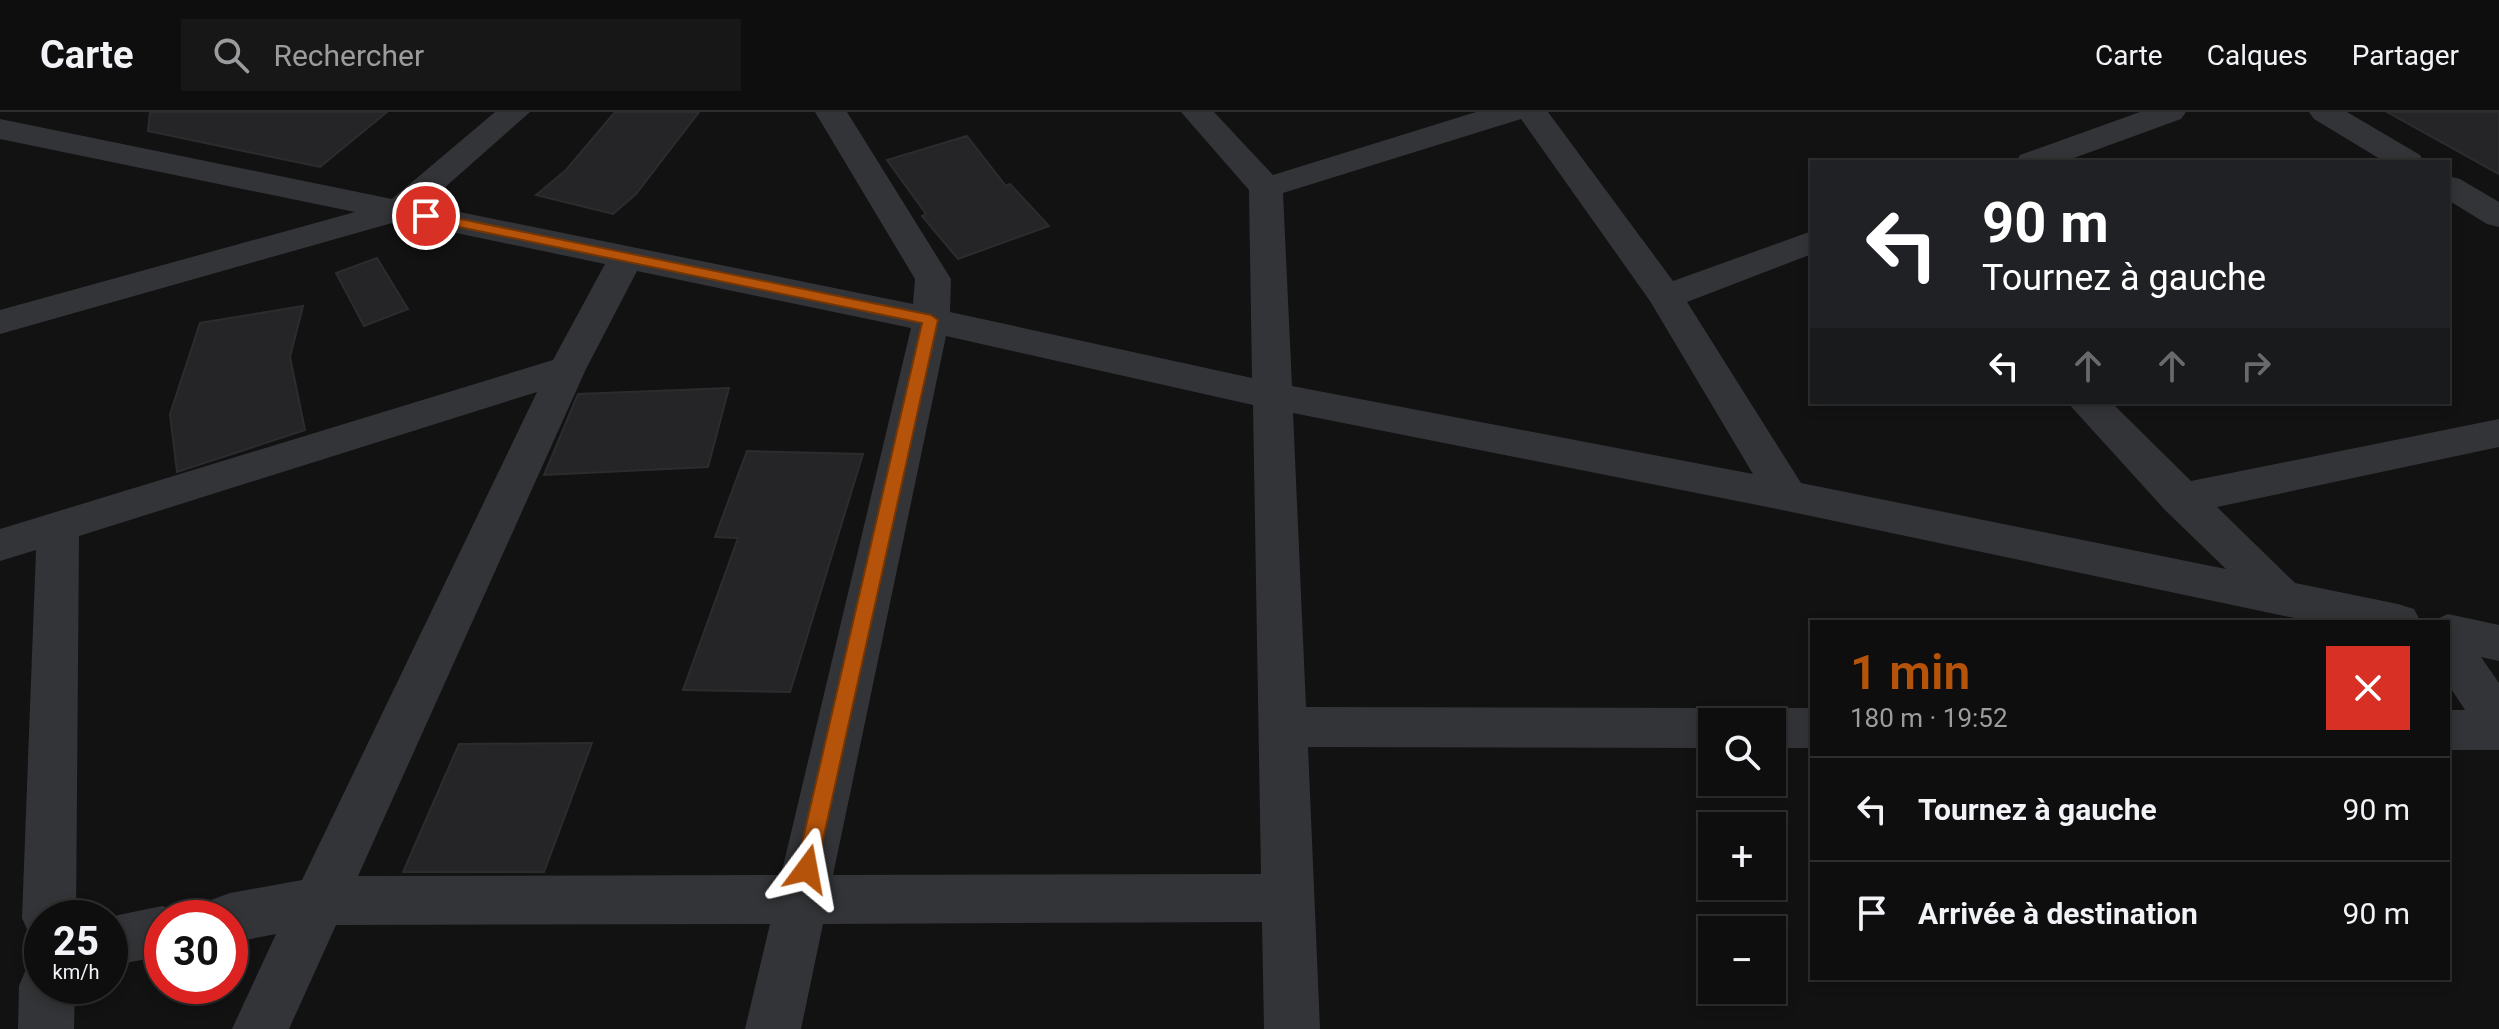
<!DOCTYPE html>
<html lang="fr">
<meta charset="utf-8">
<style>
:root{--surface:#0e0e0e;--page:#171717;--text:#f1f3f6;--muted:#9b9c9e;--line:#2e2e2e;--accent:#b45309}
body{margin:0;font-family:Roboto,sans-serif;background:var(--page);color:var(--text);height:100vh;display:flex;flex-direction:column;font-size:30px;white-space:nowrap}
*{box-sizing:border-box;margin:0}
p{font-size:26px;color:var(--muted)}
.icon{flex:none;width:44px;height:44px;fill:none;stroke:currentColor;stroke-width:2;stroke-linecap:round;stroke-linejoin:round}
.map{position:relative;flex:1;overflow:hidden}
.side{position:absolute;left:1810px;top:508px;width:640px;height:360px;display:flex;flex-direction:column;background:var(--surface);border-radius:0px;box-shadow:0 4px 12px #0003,0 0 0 2px var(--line)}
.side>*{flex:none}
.hud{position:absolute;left:1810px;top:48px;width:640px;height:244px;border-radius:0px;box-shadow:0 4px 12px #0003,0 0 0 2px var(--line);background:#202124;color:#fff;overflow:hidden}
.buttons{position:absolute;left:1698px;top:596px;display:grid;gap:16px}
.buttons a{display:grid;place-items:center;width:88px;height:88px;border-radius:0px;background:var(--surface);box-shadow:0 4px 12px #0003,0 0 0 2px var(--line);font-size:40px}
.speed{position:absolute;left:24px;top:788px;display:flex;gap:16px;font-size:40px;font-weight:700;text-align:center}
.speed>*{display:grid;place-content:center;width:104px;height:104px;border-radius:50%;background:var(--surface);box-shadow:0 4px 12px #0003,0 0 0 2px var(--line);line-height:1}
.speed small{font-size:20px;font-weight:400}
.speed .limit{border:12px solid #d22;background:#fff;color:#111}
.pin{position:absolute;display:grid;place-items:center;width:68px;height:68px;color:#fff;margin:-34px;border:4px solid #fff;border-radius:50%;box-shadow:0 2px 8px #0007}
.me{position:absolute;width:88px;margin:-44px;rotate:13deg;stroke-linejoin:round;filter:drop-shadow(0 0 6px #0008)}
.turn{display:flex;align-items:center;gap:28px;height:168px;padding:0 40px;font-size:36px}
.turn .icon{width:104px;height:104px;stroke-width:2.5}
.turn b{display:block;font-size:56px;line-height:68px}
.lanes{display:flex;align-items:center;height:76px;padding:0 40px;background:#0003;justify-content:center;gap:40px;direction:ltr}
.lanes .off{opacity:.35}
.round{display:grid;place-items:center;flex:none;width:84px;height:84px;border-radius:0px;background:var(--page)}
.overview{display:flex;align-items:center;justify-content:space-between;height:136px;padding:0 40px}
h1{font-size:48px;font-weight:600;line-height:60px;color:var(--accent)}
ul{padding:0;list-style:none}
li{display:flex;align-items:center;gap:24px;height:104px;padding:0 40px;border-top:2px solid var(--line)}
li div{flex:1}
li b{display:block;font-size:30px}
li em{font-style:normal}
header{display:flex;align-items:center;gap:48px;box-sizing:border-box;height:112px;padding:0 40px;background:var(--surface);border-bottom:2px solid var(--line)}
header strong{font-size:38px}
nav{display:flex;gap:44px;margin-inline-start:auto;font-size:28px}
.search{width:560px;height:72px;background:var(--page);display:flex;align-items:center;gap:20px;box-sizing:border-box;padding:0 28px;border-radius:0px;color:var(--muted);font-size:30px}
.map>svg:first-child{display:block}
</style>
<header>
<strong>Carte</strong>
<div class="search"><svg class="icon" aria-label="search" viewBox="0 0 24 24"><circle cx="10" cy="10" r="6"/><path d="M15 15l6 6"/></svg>Rechercher</div>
<nav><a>Carte</a><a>Calques</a><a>Partager</a></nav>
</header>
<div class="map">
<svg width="2499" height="917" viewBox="0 0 2499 917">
<rect width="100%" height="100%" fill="#121213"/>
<path fill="#252527" stroke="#2c2c2f" stroke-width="2" d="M 150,0 L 387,0 L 320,55 L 148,19 Z
M 615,0 L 699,0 L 636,82 L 613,102 L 536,83 L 566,58 Z
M 2387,0 L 2499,0 L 2499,62 Z
M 967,24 L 1006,74 L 1010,72 L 1049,114 L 958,147 L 922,104 L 926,102 L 887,48 Z
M 377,146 L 408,197 L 364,214 L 336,161 Z
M 303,194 L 290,245 L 305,318 L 177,360 L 170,302 L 200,211 Z
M 729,276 L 708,355 L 544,363 L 578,282 Z
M 747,339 L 863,342 L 790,580 L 683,578 L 738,426 L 715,425 Z
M 592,631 L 544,760 L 403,760 L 459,632 Z"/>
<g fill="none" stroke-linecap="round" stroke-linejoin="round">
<path fill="#333437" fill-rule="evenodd" d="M 495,0 L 530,0 L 425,93 L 913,192 L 915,167 L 815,0 L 847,0 L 951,167 L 950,200 L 1252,266 L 1249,78 L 1181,0 L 1214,0 L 1273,63 L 1476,0 L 1548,0 L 1673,169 L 1812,119 L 1812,142 L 1687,190 L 1801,371 L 2226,457 L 2165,398 L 2067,290 L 2111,290 L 2191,369 L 2499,307 L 2499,335 L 2217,395 L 2295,471 L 2398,492 L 2414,497 L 2421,510 L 2313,510 L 1787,399 L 1293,301 L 1306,595 L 1712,596 L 1729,602 L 1733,610 L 1712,610 L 1712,636 L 1308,635 L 1320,917 L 1264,917 L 1262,810 L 823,812 L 801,917 L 745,917 L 770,812 L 336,813 L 289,917 L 232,917 L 276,822 L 230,831 L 230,806 L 203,806 L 211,788 L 230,781 L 302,768 L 537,280 L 79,424 L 76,806 L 42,806 L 42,828 L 30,824 L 22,806 L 36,438 L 0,449 L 0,417 L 553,248 L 605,152 L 399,109 L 0,222 L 0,198 L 355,100 L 0,27 L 0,7 L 392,87 ZM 1521,7 L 1650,189 L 1753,362 L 1292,274 L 1283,81 ZM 637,159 L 911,216 L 781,763 L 358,764 L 586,257 ZM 946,224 L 1253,293 L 1261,762 L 833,763 Z
M 2140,0 L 2186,0 L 2181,7 L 2063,50 L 2016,50 L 2020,43 Z
M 2309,0 L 2347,0 L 2420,43 L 2424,50 L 2385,50 L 2314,7 Z
M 2448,64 L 2460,67 L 2499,90 L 2499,115 L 2487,112 L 2448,88 Z
M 2448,502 L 2499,513 L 2499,549 L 2481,545 L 2499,571 L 2499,638 L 2448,638 L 2448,598 L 2465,598 L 2448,572 L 2448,510 L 2430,510 Z
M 1772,596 L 1812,596 L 1812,636 L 1772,636 L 1772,610 L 1751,610 L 1755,602 Z
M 162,794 L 181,801 L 183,806 L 162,806 L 162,844 L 110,854 L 110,806 L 104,806 Z
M 42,849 L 42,874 L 75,874 L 74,917 L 18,917 L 19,874 L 27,855 Z"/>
</g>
<path fill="#b45309" stroke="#753606" stroke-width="2" d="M 426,100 L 931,203 L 938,208 L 815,764 L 807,767 L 799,764 L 796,757 L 922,211 L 421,107 L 419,104 Z"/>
</svg>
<div class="buttons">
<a><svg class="icon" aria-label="search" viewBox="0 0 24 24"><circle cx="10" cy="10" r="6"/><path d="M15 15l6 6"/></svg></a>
<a>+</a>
<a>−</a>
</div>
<div class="speed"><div>25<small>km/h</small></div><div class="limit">30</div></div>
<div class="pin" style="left:426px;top:104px;background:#d93025"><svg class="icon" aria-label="arrive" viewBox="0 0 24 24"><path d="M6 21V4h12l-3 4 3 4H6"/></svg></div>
<svg class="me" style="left:807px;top:757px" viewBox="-20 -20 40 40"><path d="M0-17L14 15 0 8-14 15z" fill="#b45309" stroke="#fff" stroke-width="4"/></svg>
<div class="hud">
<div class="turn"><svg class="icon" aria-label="left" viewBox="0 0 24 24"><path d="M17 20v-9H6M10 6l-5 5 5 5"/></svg><div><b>90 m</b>Tournez à gauche</div></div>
<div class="lanes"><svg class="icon" aria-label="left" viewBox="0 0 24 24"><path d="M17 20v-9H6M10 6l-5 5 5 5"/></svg><svg class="icon off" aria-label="ahead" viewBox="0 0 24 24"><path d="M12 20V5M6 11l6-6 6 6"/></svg><svg class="icon off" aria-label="ahead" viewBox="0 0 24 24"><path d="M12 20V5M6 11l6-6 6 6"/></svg><svg class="icon off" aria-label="right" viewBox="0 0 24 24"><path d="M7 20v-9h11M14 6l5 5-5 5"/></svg></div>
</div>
<section class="side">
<div class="overview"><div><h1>1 min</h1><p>180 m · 19:52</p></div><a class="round" style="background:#d93025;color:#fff"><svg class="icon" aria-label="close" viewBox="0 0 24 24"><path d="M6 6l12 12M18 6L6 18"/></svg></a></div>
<ul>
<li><svg class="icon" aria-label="left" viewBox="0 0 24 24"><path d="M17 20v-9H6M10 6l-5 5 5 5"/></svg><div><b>Tournez à gauche</b></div><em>90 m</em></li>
<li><svg class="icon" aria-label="arrive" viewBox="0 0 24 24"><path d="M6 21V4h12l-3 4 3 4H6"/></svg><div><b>Arrivée à destination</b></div><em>90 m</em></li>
</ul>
</section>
</div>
